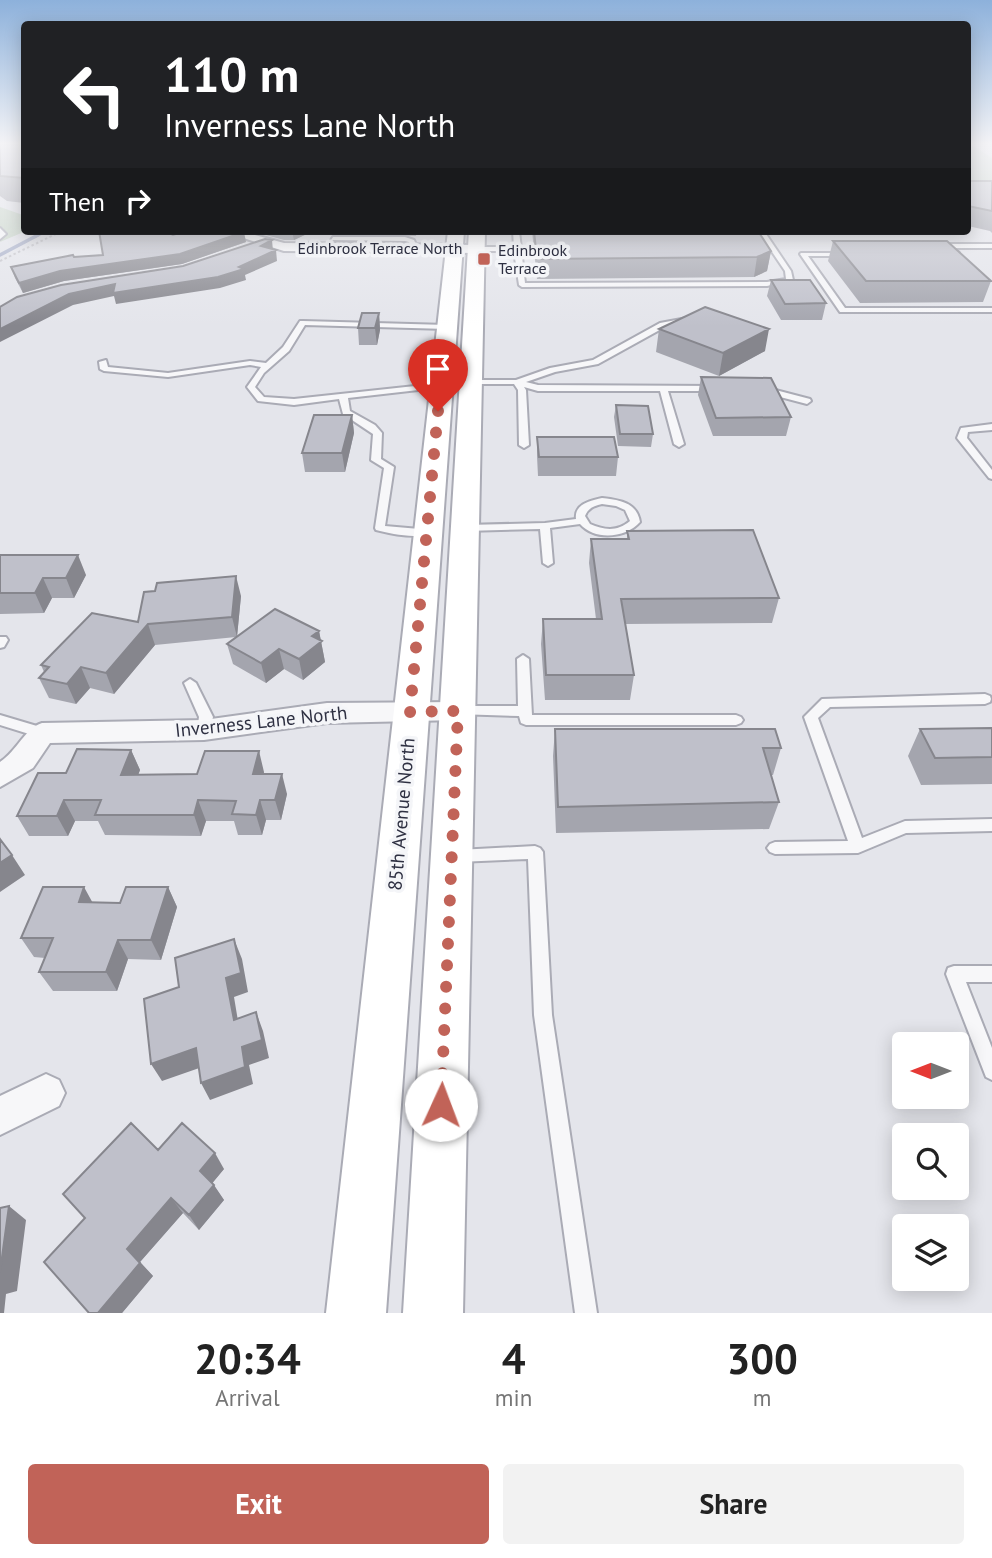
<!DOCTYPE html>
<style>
:root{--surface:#fff;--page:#f2f2f2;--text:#222;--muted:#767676;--accent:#c16358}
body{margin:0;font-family:"PT Sans",sans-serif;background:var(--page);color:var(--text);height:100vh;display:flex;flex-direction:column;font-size:26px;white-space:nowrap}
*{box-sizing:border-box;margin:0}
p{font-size:23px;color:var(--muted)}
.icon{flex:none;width:38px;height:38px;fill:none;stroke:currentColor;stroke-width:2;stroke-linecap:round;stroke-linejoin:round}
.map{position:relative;height:1313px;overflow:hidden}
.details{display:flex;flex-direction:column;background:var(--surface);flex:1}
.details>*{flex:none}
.top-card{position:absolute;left:21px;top:21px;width:950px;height:214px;border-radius:7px;box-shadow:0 4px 18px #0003;background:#202124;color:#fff;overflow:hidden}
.needle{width:46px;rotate:270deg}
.controls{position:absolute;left:892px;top:1032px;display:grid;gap:14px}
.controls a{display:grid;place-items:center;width:77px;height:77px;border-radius:7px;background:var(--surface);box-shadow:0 4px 18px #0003;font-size:35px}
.pin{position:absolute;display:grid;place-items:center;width:60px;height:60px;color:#fff;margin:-72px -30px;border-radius:50% 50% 50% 0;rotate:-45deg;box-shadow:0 0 7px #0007}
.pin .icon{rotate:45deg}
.me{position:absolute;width:77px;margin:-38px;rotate:2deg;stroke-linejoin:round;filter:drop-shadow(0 0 5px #0008)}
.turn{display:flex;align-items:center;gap:24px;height:147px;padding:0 28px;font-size:32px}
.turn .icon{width:91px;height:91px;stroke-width:2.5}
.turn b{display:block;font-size:49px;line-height:60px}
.then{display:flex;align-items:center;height:66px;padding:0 28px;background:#0003;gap:14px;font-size:26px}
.eta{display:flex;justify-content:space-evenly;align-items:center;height:119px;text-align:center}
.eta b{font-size:42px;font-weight:700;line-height:49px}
.cta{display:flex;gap:14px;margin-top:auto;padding:14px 28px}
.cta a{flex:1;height:80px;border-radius:7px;background:var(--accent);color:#fff;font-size:28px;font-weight:700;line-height:80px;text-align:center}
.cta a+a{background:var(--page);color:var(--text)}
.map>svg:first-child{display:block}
</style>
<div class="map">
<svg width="992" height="1313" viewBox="0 0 992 1313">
<rect width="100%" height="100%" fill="#e4e5eb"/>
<path fill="#c6d4c6" d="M 968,142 L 992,158 L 992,196 L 968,196 Z
M 0,207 L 23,215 L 26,231 L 0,242 Z"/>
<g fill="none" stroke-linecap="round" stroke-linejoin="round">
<path stroke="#a4acc7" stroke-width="2.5" d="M 35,237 L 47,231"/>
<path stroke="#a4acc7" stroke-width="3.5" d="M 0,255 L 38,235"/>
<defs>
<path id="lane" d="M 0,228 L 6,234 L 0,239 Z
M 513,231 L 519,231 L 525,283 L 767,282 L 786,279 L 785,271 L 758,231 L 764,231 L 791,271 L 793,280 L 767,286 L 522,287 L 519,285 L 514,251 L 476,251 L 473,249 L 476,247 L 514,247 Z
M 333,237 L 405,237 L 414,240 L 418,249 L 413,250 L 409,242 L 405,241 L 331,240 Z
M 992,244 L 992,248 L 954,248 L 959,253 L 956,255 L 945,246 L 948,244 Z
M 801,253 L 849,253 L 849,255 L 847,256 L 808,256 L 845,308 L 992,308 L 992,312 L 840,312 L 800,254 Z
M 687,318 L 690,318 L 690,322 L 665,327 L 598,364 L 555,372 L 526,382 L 538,385 L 718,386 L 718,390 L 715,391 L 668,391 L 684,444 L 679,447 L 674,444 L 660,391 L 538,391 L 524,387 L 526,390 L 529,445 L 524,448 L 519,445 L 518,390 L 514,384 L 471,384 L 348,398 L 350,411 L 375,425 L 382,433 L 381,459 L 394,467 L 385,526 L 431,530 L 432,532 C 419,540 392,534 376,530 L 375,528 L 384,468 L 371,460 L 373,434 L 343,414 L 339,399 L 294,405 L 258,401 L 247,387 L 261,367 L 250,365 L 168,377 L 104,371 L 100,369 L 99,362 L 106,360 L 108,367 L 168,373 L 250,361 L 266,363 L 283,347 L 300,321 L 303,321 L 447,325 L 451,327 L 447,329 L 305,325 L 289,351 L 264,373 L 255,387 L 264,397 L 294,399 L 471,380 L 516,380 L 550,368 L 593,360 L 660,323 Z
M 764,387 L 810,399 L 811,401 L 807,404 L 761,392 L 760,390 Z
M 992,424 L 992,430 L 968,432 L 967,438 L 992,470 L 992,479 L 989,478 L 957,438 L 961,428 Z
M 602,498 C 619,500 637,502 640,522 C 626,538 595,541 580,524 L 550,528 L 553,563 L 548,566 L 543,563 L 540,529 L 465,531 L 460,528 L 465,525 L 545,523 L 576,519 C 574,504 590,501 602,498 ZM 602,504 L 616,506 L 625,510 L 630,521 C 617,532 604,530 590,524 L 585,516 C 588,508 594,506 602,504 Z
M 0,637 L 6,637 L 8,640 L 4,647 L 0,648 Z
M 523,655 L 529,659 L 532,715 L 736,715 L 741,717 L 743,720 L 741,723 L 736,725 L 526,725 L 521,723 L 519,716 L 456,714 L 454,711 L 456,708 L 461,706 L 518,706 L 517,659 Z
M 190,679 L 196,683 L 213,717 L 209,733 L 199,733 L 197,730 L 199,717 L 184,683 Z
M 985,694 L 990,696 L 991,699 L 990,702 L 985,704 L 830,707 L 818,718 L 862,838 L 905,821 L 992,819 L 992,831 L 906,833 L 858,853 L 775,854 L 770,852 L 767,848 L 770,844 L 775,842 L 848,841 L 804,717 L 822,699 Z
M 0,715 L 47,729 L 49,733 L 47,737 L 42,738 L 0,725 Z
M 535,846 L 540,848 L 543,852 L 552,1015 L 597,1313 L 575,1313 L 534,1015 L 528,859 L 458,862 L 453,861 L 450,856 L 453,851 L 458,850 Z
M 954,966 L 992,966 L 992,982 L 966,982 L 992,1048 L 992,1080 L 986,1077 L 946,974 L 948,968 Z"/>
<path id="street" d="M 221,231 L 241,231 L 284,243 L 476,245 L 482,249 L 476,253 L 284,251 Z
M 458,702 L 467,704 L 471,711 L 467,718 L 458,720 L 327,723 L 204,740 L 50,743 L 33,768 L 0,787 L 0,762 C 17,751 25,728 42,723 L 204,720 L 327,703 Z
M 46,1074 L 59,1080 L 65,1093 L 59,1106 L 0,1135 L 0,1096 Z"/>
<path id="secondary" d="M 448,231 L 464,231 L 386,1313 L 326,1313 Z
M 469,231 L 485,231 L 463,1313 L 403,1313 Z"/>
</defs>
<use href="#lane" stroke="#aaabb5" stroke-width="4"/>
<use href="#street" stroke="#aaabb5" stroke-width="4"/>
<use href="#secondary" stroke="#aaabb5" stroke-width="4"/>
<path stroke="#c3c3c9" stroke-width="2" stroke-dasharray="2.5 2.5" stroke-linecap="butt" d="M 0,261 L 62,231"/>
<use href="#lane" fill="#f7f7f9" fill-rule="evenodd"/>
<use href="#street" fill="#f7f7f9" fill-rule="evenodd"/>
<use href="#secondary" fill="#fff" fill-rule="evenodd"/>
</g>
<path fill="#a4a5ae" d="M 0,142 L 24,142 L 24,203 L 7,201 L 0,196 Z
M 968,181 L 992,181 L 992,233 L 990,231 L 968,226 Z
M 251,231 L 311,231 L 311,232 L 294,240 L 284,240 Z
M 343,231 L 417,231 L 416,236 L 343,234 Z
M 532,231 L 758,231 L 771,251 L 767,271 L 754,277 L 537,279 Z
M 173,235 L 246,242 L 182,264 L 64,281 L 23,293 L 15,278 L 11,267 L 74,257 L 103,255 Z
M 833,241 L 991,281 L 983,302 L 860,303 L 828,261 Z
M 771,280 L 826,303 L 822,320 L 781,320 L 767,296 Z
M 379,313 L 380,330 L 377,345 L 359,345 L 358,328 Z
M 659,329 L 765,351 L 719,376 L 656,352 Z
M 701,377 L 791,417 L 786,436 L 713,436 L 698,395 Z
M 616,405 L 653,434 L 651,447 L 618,446 L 614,417 Z
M 352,415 L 354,433 L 345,472 L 305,472 L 302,453 Z
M 537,437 L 618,457 L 616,476 L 538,476 L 537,456 Z
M 627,531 L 779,598 L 772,623 L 625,624 L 634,675 L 630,700 L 545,700 L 541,644 L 543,619 L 596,619 L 589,563 L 591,539 L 627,539 Z
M 0,555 L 86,575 L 74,598 L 52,598 L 44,613 L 0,614 Z
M 241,596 L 237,636 L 319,631 L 325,662 L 303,680 L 284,669 L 266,683 L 233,664 L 227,644 L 236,637 L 155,645 L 114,694 L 90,688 L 76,704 L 49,698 L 39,678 L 44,672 L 41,665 L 138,622 Z
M 992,728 L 992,784 L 921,785 L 908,756 L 920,729 Z
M 555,729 L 781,748 L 773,775 L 771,775 L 779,802 L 769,829 L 556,833 L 553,756 Z
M 131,750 L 140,770 L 138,775 L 264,772 L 264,774 L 287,794 L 281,820 L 266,820 L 262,835 L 238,835 L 234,821 L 206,821 L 201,836 L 105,835 L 98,821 L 75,821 L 68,836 L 29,836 L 17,816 L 66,773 Z
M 168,887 L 177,907 L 161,960 L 128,959 L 117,991 L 53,991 L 39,972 L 45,958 L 34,957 L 21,938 L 93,902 L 120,903 Z
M 158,1150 L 224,1169 L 212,1183 L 224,1200 L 199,1230 L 183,1213 L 140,1262 L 153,1276 L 122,1313 L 89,1313 Z"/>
<path fill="#86868d" d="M 292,231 L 311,231 L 311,232 L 294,240 Z
M 244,232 L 246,242 L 182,264 L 64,281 L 23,293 L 19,283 L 60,271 Z
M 272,240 L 273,251 L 261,246 Z
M 276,250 L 277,261 L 245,275 L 246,280 L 220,288 L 116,304 L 114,296 L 73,305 L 0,342 L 0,329 L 69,294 L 115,284 L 239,267 Z
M 771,251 L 767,271 L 754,277 L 757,257 Z
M 379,313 L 380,330 L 377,345 L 375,328 Z
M 769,329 L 765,351 L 719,376 L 723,353 Z
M 352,415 L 354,433 L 345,472 L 342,453 Z
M 78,555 L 86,575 L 74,598 L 66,578 Z
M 236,576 L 241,596 L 237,637 L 232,617 Z
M 43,578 L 52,598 L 44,613 L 35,593 Z
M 148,624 L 155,645 L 114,694 L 106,673 Z
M 319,631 L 325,662 L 303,680 L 299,659 L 312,636 Z
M 279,649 L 284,669 L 266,683 L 261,663 Z
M 81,667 L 90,688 L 76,704 L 67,684 Z
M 131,750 L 140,770 L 130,796 L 121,775 Z
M 259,751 L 264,772 L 258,794 L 253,774 Z
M 282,774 L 287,794 L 281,820 L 275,800 Z
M 64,800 L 75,821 L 68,836 L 57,816 Z
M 198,800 L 206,821 L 201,836 L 194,815 Z
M 260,800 L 266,820 L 262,835 L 256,815 Z
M 12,855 L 25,875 L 0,892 L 0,863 Z
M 84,887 L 95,907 L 79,902 Z
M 168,887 L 177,907 L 161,960 L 151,940 Z
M 234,939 L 242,959 L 248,992 L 234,997 L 241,1039 L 234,1020 L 226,978 Z
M 118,940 L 128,959 L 117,991 L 106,972 Z
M 256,1012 L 263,1031 L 269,1058 L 249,1065 L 253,1084 L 210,1100 L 201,1083 L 242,1047 Z
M 196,1048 L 205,1066 L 162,1081 L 151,1064 Z
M 215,1153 L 224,1169 L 210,1186 L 200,1171 Z
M 214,1185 L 224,1200 L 199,1230 L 189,1215 Z
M 171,1198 L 183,1213 L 140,1262 L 153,1276 L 122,1313 L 98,1313 L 127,1249 Z
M 9,1206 L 26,1220 L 17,1291 L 6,1294 L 4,1313 L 0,1313 L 0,1272 Z"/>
<path fill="#bfc0ca" stroke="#86868d" stroke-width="2" d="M 0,142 L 24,142 L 24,178 L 0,176 Z
M 968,181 L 992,181 L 992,211 L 968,206 Z
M 99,231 L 165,231 L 173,235 L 185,231 L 241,231 L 244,232 L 180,254 L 60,271 L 19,283 L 11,267 L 73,255 L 74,257 L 103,255 Z
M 534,231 L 758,231 L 771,251 L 757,257 L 537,259 Z
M 265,239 L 272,240 L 261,246 L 276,250 L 239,267 L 244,269 L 218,277 L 113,293 L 115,284 L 69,294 L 0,329 L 0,307 L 17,297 L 61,285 L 183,266 Z
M 833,241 L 947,241 L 991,281 L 866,281 Z
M 771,280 L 810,280 L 826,303 L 785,304 Z
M 705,307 L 769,329 L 723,353 L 659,329 Z
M 362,313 L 379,313 L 375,328 L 358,328 Z
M 701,377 L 771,378 L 791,417 L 716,418 Z
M 616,405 L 648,406 L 653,434 L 620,434 Z
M 314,415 L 352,415 L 342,453 L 302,453 Z
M 537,437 L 614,437 L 618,457 L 539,457 Z
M 753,530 L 779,598 L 621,599 L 634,675 L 546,675 L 543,619 L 602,619 L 591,539 L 629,539 L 627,531 Z
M 0,555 L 78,555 L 66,578 L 43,578 L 35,593 L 0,593 Z
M 236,576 L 232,617 L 148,624 L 106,673 L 81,667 L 67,684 L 39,678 L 49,667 L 41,665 L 92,613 L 138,622 L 144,592 L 155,591 L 157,583 Z
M 275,609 L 319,631 L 312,636 L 322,641 L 299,659 L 279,649 L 261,663 L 227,644 Z
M 992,728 L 992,757 L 935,758 L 920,729 Z
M 555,729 L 775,729 L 781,748 L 763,748 L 779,802 L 558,807 Z
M 77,749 L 131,750 L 121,775 L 197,774 L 205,751 L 259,751 L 253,774 L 282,774 L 275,800 L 260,800 L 256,815 L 232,814 L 236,801 L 198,800 L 194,815 L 95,815 L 101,800 L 64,800 L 57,816 L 17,816 L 38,773 L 66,773 Z
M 0,839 L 12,855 L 0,863 Z
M 43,887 L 84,887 L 79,902 L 120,903 L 126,887 L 168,887 L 151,940 L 118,940 L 106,972 L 39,972 L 53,938 L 21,938 Z
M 234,939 L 241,973 L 226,978 L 234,1020 L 256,1012 L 262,1040 L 242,1047 L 245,1067 L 201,1083 L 196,1048 L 151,1064 L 144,999 L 179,987 L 175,958 Z
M 131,1123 L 158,1150 L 182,1123 L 215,1153 L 200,1171 L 214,1185 L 189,1215 L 171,1198 L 127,1249 L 140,1263 L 98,1313 L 89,1313 L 44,1262 L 85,1218 L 63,1194 Z
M 9,1206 L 0,1272 L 0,1208 Z"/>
<linearGradient id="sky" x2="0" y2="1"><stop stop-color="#8db1db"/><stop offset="0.44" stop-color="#f3f3f6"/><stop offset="1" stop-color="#f3f3f6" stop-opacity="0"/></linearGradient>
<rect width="992" height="326" fill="url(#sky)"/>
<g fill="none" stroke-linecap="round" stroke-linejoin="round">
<path stroke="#c16358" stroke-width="12" stroke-dasharray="0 21.6" d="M 438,411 L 410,712 L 458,711 L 441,1105"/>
</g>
<rect fill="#c16358" stroke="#f4f5f8" stroke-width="2.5" x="477" y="252" width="14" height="14" rx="3.5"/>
<g text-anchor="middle" stroke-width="7" stroke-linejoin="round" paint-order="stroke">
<g font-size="16" fill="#2e3042" stroke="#f4f5f8">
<text x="380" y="254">Edinbrook Terrace North</text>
</g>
<g font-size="16" fill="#2e3042" stroke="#f4f5f8" text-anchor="start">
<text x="498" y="256">Edinbrook<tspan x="498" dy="18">Terrace</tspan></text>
</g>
<g font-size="19" fill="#2e3042" stroke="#f4f5f8">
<text transform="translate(261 721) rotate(-6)" y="7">Inverness Lane North</text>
<text transform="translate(401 814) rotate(-85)" y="7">85th Avenue North</text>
</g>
</g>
</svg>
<div class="controls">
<a><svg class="needle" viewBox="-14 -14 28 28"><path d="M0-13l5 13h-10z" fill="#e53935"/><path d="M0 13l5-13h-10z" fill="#767676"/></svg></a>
<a><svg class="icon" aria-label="search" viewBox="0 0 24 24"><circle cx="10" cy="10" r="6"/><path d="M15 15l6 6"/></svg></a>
<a><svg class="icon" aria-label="layers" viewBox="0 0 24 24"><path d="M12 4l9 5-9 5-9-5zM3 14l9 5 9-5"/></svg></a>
</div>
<div class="pin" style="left:438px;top:411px;background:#d93025"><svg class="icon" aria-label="arrive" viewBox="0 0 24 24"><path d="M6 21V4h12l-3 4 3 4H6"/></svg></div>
<svg class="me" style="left:441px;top:1105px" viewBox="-20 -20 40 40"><circle r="19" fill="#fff"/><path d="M0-13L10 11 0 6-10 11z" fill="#c16358"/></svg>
<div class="top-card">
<div class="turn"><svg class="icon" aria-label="left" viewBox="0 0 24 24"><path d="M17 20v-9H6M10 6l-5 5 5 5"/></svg><div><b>110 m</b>Inverness Lane North</div></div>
<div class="then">Then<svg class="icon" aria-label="right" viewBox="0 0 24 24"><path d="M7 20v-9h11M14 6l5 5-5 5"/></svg></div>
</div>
</div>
<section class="details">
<div class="eta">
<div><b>20:34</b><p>Arrival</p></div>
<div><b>4</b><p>min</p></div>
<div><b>300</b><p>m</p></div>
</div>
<div class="cta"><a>Exit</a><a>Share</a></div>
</section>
